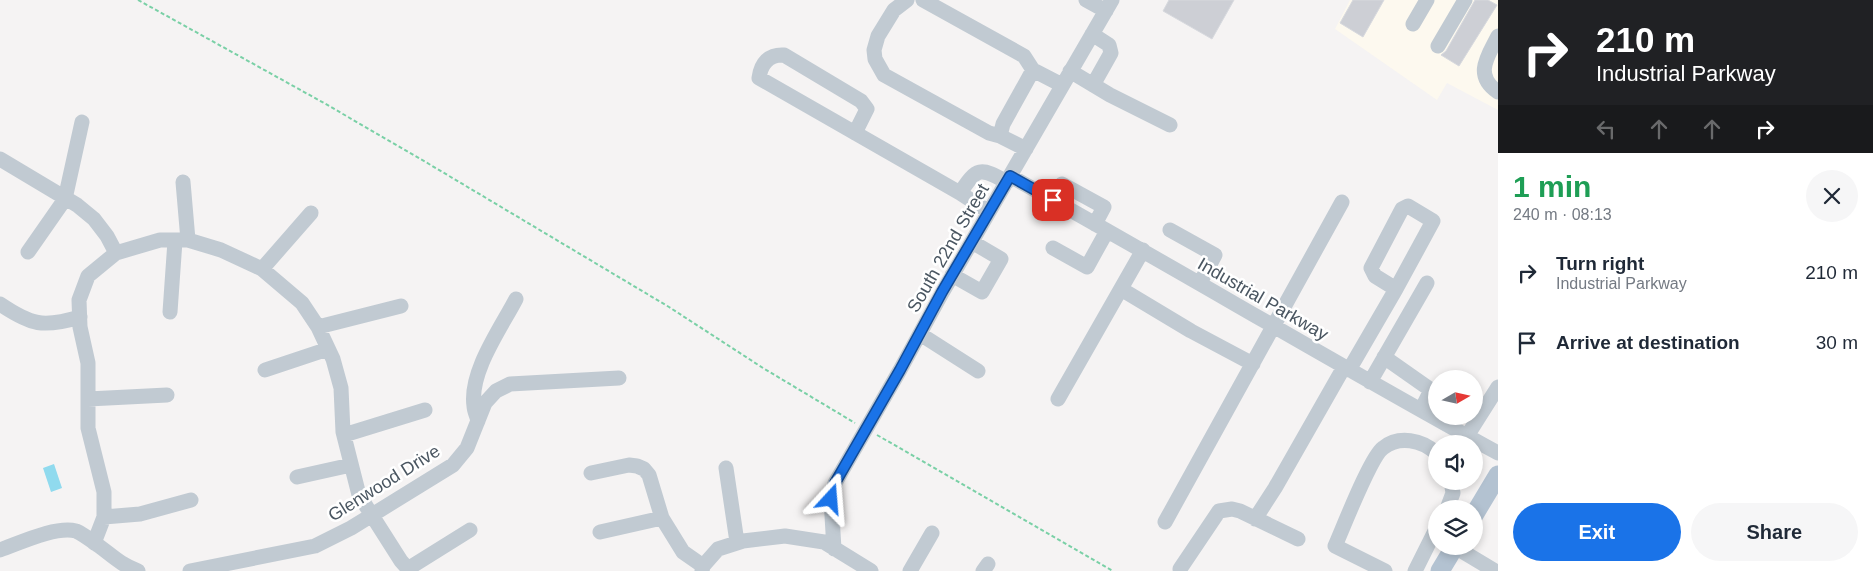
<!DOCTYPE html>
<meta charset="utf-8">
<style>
:root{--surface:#fff;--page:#f6f6f7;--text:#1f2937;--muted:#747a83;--accent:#1a73e8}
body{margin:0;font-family:Helvetica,sans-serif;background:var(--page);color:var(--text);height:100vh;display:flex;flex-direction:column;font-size:19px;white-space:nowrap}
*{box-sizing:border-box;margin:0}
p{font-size:16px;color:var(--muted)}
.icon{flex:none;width:28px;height:28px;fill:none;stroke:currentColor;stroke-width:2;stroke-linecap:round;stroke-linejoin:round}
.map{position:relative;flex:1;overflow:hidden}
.side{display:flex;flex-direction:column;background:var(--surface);width:375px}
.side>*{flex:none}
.banner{background:#202124;color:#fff;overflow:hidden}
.needle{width:32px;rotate:81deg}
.buttons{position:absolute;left:1428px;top:370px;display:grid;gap:10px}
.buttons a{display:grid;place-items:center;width:55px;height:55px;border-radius:50%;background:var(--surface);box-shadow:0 2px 8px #0003;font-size:25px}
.pin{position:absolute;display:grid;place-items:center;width:42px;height:42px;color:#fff;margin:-21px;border-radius:10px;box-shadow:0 2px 8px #0006}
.me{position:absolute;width:55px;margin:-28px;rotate:19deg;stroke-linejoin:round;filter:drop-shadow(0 0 4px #0008)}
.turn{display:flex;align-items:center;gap:18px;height:105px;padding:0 15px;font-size:22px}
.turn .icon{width:65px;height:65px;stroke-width:2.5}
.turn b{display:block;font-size:35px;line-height:42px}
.lanes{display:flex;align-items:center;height:48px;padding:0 15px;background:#0003;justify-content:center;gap:25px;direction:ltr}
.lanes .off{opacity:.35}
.round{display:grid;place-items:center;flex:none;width:52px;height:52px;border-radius:26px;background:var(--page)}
.headline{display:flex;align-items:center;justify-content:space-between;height:85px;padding:0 15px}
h1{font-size:30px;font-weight:700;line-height:38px;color:#1e9e55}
.action{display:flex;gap:10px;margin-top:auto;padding:10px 15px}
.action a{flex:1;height:58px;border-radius:30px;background:var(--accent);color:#fff;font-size:20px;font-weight:700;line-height:58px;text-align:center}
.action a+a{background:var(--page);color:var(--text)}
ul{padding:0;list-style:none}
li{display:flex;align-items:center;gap:15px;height:70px;padding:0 15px}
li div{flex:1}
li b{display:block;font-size:19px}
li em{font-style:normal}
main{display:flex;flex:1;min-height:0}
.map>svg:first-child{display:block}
</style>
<main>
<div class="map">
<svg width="1498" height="571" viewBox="0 0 1498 571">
<rect width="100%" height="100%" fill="#f5f3f3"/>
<path fill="#fdf9ef" d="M 1350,0 L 1498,0 L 1498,110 L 1447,83 L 1437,100 L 1335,29 Z"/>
<path fill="#90daee" d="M 54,464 L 62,488 L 51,492 L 43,468 Z"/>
<path fill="#cdcfd5" stroke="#d7d9de" d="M 1169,0 L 1234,0 L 1212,39 L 1163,11 Z
M 1353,0 L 1384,0 L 1363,37 L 1340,23 Z
M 1475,0 L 1488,0 L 1497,5 L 1459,66 L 1441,55 L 1446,51 Z"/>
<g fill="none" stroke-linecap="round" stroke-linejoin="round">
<path stroke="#7ad0a6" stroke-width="2" stroke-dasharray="4 2.5" stroke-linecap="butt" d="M 138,0 L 324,103 L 429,164 L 669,307 L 763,368 L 855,423
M 877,435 L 1113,571"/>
<path stroke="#c1cad2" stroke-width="15" d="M 907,0 L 894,10 L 878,36 L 874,50 L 875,59 L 884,75 L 989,133 L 1000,136
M 923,0 L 1024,56 L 1033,70 L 1062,85
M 1086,0 L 1106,11
M 1413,24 L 1427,0
M 1092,34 L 1109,45 L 1111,53 L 1093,85
M 1498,36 C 1488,56 1473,75 1498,92
M 1438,46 L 1465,0
M 1070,71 L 1110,95 L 1170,125
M 855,133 L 867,109 L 861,101 L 784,55 C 769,54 761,63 759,78 L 960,193
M 1026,149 L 1000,136 L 1003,124 L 1033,70
M 0,159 L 77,205 L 94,219 L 107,236 L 116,253
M 1010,176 C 1174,267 1334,363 1498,453
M 183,182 L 188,240
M 1053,200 L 1062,184 L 1104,207 L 1095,224
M 1408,206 L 1433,221 L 1396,289 L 1375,276 L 1371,268 L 1402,209 Z
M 989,212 L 960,193 C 977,167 980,167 1007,182
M 1170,230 L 1215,255 L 1200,283
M 1053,248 L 1087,267 L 1107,231
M 28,252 L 65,199 L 82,122
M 262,269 L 311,213
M 952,275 L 982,292 L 1001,259 L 972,242
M 1121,289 L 1191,331 L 1253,364
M 0,304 C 31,325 43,328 80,317
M 170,312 L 175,241
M 318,327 L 401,306
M 920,334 L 978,371
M 1384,357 L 1431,390 L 1421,410
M 265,370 L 328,349
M 1349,370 L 1396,289
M 1370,382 L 1427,283
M 88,399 L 167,395
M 1058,399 L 1143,250
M 478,421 C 477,416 474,411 474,406 C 469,372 501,328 516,299
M 344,435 L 425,410
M 1467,436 L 1498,387
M 726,468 L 737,542
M 591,473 L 629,465 L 637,466 L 644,469 L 649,475 L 662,518 L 683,552 L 703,566
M 297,477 L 351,465
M 1447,509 L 1453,493 L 1451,481
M 104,517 L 140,514 L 191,500
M 1255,519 L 1275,488 L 1344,367
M 1165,522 L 1342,202
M 600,532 L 662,518
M 94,543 L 104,517 L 104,492 L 88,428 L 88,363 L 80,327 L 79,300 L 88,276 L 116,253 L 160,240 L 188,240 L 221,250 L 262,269 L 302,303 L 318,327 L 333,359 L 341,388 L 343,432 L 359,495 L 401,561 L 410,571
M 1455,547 L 1495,571
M 834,549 L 831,499 L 835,483 L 900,370 L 942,293 L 1112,0
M 0,550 C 20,543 55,526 76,531 C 83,534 92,541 99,546 C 114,557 120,564 138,571
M 409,568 L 470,530
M 1180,569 L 1219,511 L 1232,509 L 1240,511 L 1298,539
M 190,571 L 315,546 L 351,528 L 453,465 L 467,448 L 485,403 L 496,391 L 510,384 L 619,378
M 702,571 L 703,566 L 718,549 L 743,541 L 785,536 L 824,542 L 871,571
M 910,571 L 932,533
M 983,571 L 988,564
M 1385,571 L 1335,546 C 1343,528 1371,456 1383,448 C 1399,435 1422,440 1436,453
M 1415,571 L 1436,529"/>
<path stroke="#b3c2d1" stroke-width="19" d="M 1474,515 L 1498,475
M 1440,571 L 1455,546"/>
</g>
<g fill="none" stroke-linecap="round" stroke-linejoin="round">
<defs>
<path id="route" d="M 831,499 L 835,483 L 900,370 L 942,292 L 1010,176 L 1053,200"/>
</defs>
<use href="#route" stroke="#114b97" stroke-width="12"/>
<use href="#route" stroke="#1a73e8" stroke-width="9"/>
</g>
<g text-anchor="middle" stroke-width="5" stroke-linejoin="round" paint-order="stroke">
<g font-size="18" fill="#4a5661" stroke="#fff">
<text transform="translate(948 248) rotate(-60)" y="6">South 22nd Street</text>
<text transform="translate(1263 299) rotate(30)" y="6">Industrial Parkway</text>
<text transform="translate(384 483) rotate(-32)" y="6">Glenwood Drive</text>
</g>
</g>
</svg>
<div class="buttons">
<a><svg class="needle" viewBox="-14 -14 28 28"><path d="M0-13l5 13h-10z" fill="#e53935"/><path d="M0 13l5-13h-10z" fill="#747a83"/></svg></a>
<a><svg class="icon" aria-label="sound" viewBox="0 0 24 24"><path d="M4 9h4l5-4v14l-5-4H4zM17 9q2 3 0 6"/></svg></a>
<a><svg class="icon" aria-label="layers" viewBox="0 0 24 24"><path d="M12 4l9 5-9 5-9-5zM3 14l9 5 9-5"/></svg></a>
</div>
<div class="pin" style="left:1053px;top:200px;background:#d93025"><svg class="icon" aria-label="arrive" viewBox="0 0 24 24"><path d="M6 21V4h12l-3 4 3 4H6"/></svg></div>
<svg class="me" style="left:831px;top:499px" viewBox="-20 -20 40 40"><path d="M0-17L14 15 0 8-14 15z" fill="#1a73e8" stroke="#fff" stroke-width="4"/></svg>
</div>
<section class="side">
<div class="banner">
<div class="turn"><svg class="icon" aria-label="right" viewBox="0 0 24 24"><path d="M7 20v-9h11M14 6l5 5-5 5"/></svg><div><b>210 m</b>Industrial Parkway</div></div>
<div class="lanes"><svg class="icon off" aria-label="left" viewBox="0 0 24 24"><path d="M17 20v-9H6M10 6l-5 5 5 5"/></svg><svg class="icon off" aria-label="ahead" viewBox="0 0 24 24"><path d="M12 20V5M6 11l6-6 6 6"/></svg><svg class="icon off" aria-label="ahead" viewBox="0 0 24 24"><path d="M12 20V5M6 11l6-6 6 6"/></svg><svg class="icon" aria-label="right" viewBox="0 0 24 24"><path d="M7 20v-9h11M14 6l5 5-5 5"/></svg></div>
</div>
<div class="headline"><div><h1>1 min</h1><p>240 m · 08:13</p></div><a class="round"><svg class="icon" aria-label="close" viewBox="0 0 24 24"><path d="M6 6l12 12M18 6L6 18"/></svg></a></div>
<ul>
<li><svg class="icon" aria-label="right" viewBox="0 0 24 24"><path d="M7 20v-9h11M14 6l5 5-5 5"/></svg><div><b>Turn right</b><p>Industrial Parkway</p></div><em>210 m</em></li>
<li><svg class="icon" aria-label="arrive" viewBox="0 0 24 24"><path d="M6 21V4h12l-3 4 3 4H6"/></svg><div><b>Arrive at destination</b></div><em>30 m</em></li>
</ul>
<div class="action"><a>Exit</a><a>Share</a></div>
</section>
</main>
